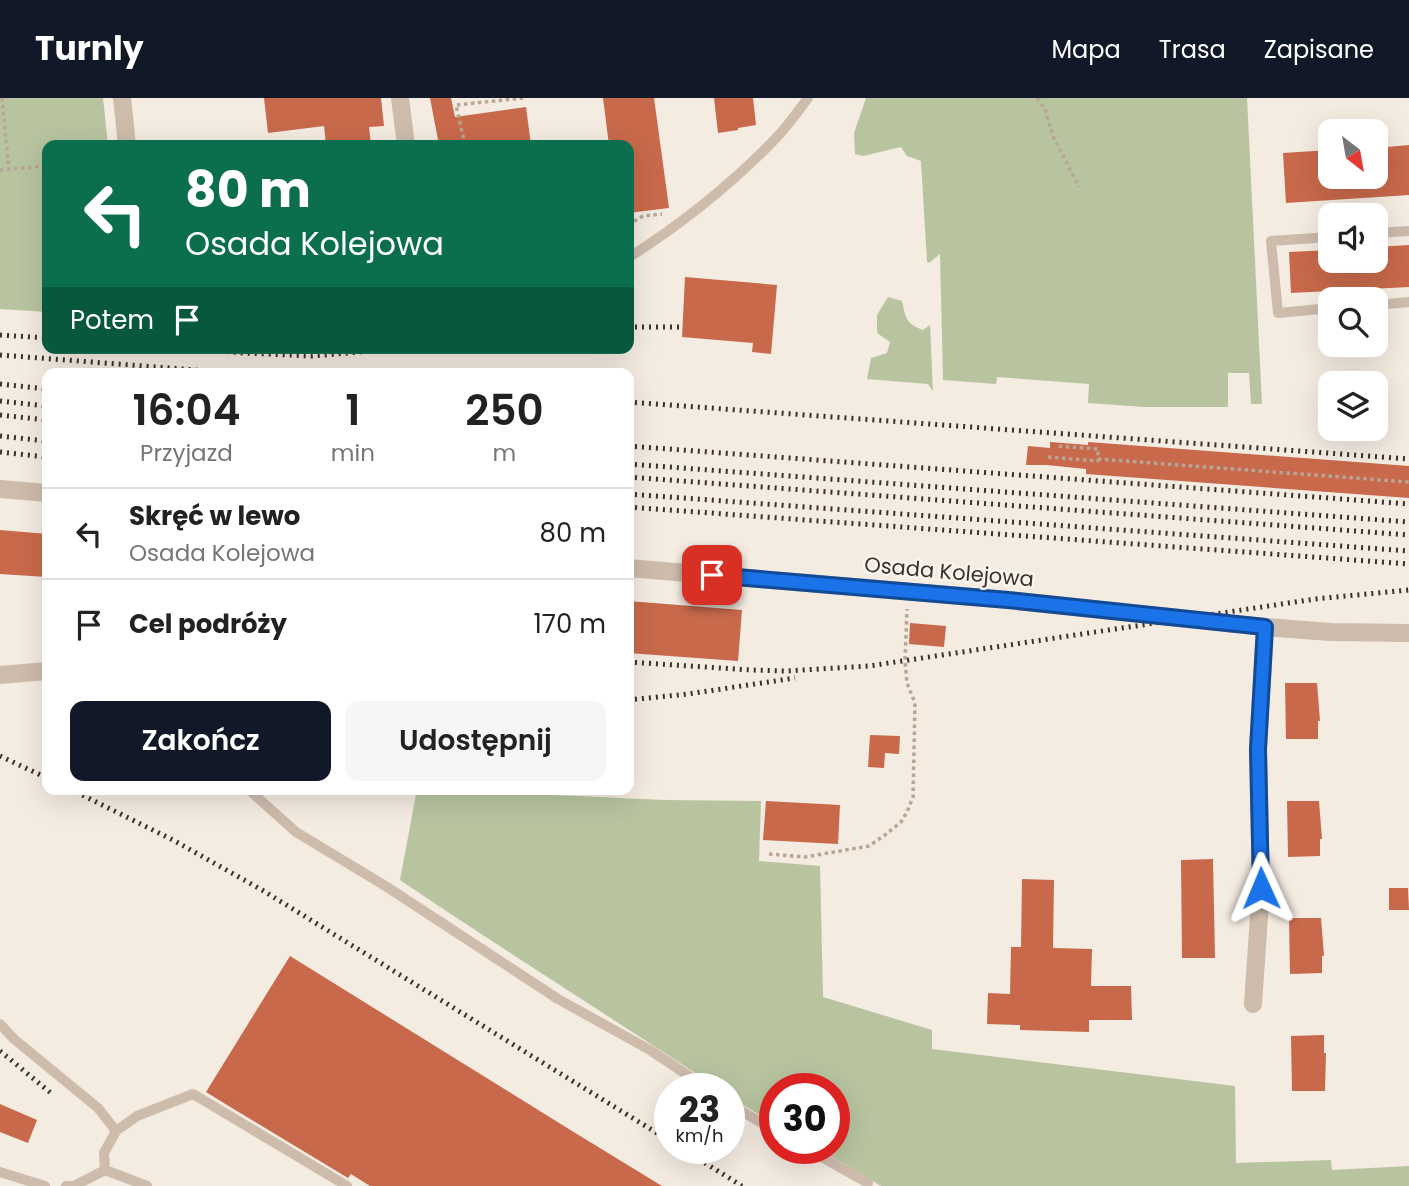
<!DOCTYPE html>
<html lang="pl">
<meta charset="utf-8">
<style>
:root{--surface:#fff;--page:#f6f6f6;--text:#222;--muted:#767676;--line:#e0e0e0;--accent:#111827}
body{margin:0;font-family:Poppins,sans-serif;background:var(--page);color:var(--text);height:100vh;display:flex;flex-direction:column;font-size:26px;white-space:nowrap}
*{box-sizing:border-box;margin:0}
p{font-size:23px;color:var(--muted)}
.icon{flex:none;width:38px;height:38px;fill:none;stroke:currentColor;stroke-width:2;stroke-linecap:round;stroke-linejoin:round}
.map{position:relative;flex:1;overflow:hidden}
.drawer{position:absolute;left:42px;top:270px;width:592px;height:427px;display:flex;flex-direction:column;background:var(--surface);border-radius:14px;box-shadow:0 7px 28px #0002}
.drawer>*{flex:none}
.top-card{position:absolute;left:42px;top:42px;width:592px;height:214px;border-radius:14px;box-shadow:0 7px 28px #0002;background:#0b6e4f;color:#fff;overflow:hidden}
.needle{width:46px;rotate:149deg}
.tools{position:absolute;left:1318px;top:21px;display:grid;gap:14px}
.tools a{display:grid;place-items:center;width:70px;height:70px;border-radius:14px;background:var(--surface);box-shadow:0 7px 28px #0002;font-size:35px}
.speed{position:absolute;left:654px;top:975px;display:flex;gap:14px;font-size:35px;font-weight:700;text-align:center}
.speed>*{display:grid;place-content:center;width:91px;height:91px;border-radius:50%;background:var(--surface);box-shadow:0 7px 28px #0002;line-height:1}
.speed small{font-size:18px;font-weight:400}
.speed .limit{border:10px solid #d22;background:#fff;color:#111}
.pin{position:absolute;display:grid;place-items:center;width:60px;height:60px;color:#fff;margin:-30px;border-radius:14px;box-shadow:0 4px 10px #0006}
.me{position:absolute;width:77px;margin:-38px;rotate:359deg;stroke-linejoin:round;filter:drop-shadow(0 0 5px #0008)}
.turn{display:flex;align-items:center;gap:24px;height:147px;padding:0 28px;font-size:32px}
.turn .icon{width:91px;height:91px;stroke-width:2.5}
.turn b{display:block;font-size:49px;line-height:60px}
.then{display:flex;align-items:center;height:66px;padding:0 28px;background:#0003;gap:14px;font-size:26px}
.eta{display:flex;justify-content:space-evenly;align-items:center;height:119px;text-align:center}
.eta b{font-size:42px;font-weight:600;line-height:49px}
.cta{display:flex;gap:14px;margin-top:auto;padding:14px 28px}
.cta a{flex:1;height:80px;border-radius:14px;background:var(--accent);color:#fff;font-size:28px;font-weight:600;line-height:80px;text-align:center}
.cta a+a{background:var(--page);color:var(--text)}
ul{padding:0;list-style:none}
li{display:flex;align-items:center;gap:21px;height:91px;padding:0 28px;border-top:2px solid var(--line)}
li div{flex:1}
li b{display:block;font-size:26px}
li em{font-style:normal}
header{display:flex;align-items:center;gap:42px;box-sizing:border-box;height:98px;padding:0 35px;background:var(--accent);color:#fff}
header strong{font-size:33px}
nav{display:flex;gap:38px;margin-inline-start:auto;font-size:24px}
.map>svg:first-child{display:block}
</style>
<header>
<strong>Turnly</strong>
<nav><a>Mapa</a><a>Trasa</a><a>Zapisane</a></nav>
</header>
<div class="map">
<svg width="1409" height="1088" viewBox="0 0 1409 1088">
<rect width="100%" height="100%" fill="#f4ebe1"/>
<path fill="#b8c4a0" d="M 0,0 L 103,0 L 108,47 L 47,47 L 47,214 L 0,211 Z
M 866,0 L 1247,0 L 1262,306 L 1251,306 L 1249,275 L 1228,275 L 1228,309 L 1144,309 L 1088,305 L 1089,286 L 997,279 L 996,286 L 943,282 L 940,156 L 929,165 L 927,164 L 921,63 L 907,58 L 901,49 L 863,58 L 855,56 L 854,35 Z
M 888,199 L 902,203 C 906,220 905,225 923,232 L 930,227 L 933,293 L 928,286 L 867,281 L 871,260 L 887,255 L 890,244 L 877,235 L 877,217 Z
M 417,691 L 665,702 L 761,703 L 759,763 L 820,768 L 823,899 L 932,932 L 932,951 L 1235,988 L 1236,1065 L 1331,1062 L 1332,1072 L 1409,1068 L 1409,1088 L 881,1088 L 817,1050 L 835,1050 L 835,990 L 775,990 L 775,1026 L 730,999 L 730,990 L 718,990 C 612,920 505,853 400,782 Z"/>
<path fill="#c8694b" d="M 264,0 L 381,0 L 384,28 L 369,29 L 371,47 L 326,47 L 324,28 L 268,35 Z
M 430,0 L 451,0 L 455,19 L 526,9 L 531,47 L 439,47 Z
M 603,0 L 654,0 L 669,110 L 628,115 L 628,47 L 609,47 Z
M 714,0 L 753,0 L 756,27 L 738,30 L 738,32 L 718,35 Z
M 1409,47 L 1409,97 L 1286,105 L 1283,55 L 1330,52 L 1330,79 L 1376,79 L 1376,50 Z
M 1409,147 L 1409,189 L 1291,195 L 1289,154 L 1330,152 L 1330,163 L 1376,163 L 1376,149 Z
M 685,179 L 777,187 L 771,256 L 752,254 L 753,245 L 682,239 Z
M 1050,344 L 1088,347 L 1088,344 L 1409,368 L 1409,400 L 1086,376 L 1086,371 L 1047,367 L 1026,367 L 1028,348 L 1050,350 Z
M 0,432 L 47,436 L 47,479 L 0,476 Z
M 628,503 L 742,512 L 738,563 L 628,555 Z
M 910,525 L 946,528 L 944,549 L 909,546 Z
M 1285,585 L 1317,585 L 1320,623 L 1318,623 L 1318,641 L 1286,641 Z
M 870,637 L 900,638 L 899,656 L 885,655 L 884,670 L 868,669 Z
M 766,703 L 840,707 L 838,746 L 763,742 Z
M 1287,703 L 1319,703 L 1322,741 L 1320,741 L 1320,758 L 1288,759 Z
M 1213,761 L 1215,860 L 1182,860 L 1181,762 Z
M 1022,781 L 1054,782 L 1053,850 L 1092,851 L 1091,888 L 1131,888 L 1132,922 L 1089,922 L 1089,934 L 1020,932 L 1020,927 L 987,926 L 988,895 L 1010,896 L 1011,849 L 1021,849 Z
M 1389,790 L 1408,790 L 1409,812 L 1389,812 Z
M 1289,820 L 1321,820 L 1324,858 L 1322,858 L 1322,875 L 1290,876 Z
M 290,858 L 572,1033 L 662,1088 L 370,1088 L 351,1076 L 348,1080 L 227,1007 L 206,994 Z
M 1324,937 L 1324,955 L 1326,955 L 1325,993 L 1292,993 L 1291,938 Z
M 0,1006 L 37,1022 L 28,1045 L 0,1034 Z"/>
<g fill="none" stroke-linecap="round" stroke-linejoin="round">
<path stroke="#b9a596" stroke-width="3.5" stroke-dasharray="3.5 3.5" stroke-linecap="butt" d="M 2,0 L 9,71
M 1037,0 L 1045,11 L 1053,38 L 1079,89
M 465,47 L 456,7 L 523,0
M 0,72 L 47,68
M 628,127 L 643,118 L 662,116
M 1048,359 L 1098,363 L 1098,351 L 1056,348
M 1098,361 L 1409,384
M 769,756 L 805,759 L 869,748 L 885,737 L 901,724 L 907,714 L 913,699 L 915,605 L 907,585 L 905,563 L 907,511"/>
<path stroke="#cdbbac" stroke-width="10" d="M 1376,135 L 1409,133
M 1330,139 L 1271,143 L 1278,215 L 1330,210
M 628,160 C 683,125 733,85 778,38 C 789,26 798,13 808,0
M 1376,207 L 1409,204
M 248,691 L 296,734 L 387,789 L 558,901 L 650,952 L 707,990
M 0,926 L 14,941 L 98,1010 L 116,1033 L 104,1055 L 105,1072 L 147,1088
M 730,1006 L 775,1033
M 116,1033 L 137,1018 L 193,996 L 347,1088
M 805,1050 L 868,1085
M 0,1074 L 45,1088
M 66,1088 L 74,1088 L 105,1072"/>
<path stroke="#cdbbac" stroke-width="18" d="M 122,0 L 127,47
M 400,0 L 406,47
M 0,391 L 47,395
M 628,470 L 1008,502 L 1265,529 L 1330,534 L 1409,535
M 0,577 L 47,573
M 1253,906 L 1261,790 L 1258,651 L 1265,529"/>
<path stroke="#3b302b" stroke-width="5" stroke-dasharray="2 5" stroke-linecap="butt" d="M 628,229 L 683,229
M 0,237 L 47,240
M 185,250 L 244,255 L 312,258 L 407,250
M 0,257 L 235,275
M 0,286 L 47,291
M 0,303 L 47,308
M 628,304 L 1409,361
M 0,317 L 47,322
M 0,338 L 47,343
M 628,348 L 1409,406
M 0,354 L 47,359
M 628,366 L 1409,424
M 628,379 L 1409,437
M 628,396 L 1409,453
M 628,409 L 1409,466
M 628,564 L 751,572 L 786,573 L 869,568 L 1315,501 L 1409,492
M 628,602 L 688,596 L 795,580
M 0,658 L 47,680
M 70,691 L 173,742 L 262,792 L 670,1043
M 0,953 L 52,996
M 681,1050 L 742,1088"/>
</g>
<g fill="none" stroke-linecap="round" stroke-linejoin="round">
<defs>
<path id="route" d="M 712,477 L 1008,502 L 1265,529 L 1258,651 L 1261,790"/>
</defs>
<use href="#route" stroke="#114b97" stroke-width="18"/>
<use href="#route" stroke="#1a73e8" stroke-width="12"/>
</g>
<g text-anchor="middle" stroke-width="5" stroke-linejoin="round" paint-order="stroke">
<g font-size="21" fill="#3b302b" stroke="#fbf5ee">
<text transform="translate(949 474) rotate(5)" y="7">Osada Kolejowa</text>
</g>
</g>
</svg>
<div class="tools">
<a><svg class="needle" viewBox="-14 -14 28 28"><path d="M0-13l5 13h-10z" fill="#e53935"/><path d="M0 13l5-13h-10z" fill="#767676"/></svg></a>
<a><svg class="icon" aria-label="sound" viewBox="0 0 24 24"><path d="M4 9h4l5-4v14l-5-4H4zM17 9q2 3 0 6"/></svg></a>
<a><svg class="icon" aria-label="search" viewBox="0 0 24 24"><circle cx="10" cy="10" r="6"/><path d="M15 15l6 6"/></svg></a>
<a><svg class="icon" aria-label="layers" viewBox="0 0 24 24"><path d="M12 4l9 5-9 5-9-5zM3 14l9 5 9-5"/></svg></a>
</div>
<div class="speed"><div>23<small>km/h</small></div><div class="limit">30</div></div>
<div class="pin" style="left:712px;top:477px;background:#d93025"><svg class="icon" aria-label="arrive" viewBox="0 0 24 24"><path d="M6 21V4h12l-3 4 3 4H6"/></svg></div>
<svg class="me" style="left:1261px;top:790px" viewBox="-20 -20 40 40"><path d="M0-17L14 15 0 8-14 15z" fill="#1a73e8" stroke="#fff" stroke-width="4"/></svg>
<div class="top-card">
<div class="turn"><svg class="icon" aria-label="left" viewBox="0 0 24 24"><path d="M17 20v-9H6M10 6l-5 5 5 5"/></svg><div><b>80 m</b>Osada Kolejowa</div></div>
<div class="then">Potem<svg class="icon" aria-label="arrive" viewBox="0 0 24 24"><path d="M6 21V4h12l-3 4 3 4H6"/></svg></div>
</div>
<section class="drawer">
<div class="eta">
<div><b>16:04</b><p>Przyjazd</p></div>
<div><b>1</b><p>min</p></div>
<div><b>250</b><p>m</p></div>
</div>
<ul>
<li><svg class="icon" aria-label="left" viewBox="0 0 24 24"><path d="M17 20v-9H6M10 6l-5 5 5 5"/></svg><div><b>Skręć w lewo</b><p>Osada Kolejowa</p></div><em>80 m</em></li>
<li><svg class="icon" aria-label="arrive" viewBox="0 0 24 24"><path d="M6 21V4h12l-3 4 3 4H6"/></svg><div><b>Cel podróży</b></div><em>170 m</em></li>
</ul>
<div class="cta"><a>Zakończ</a><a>Udostępnij</a></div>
</section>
</div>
